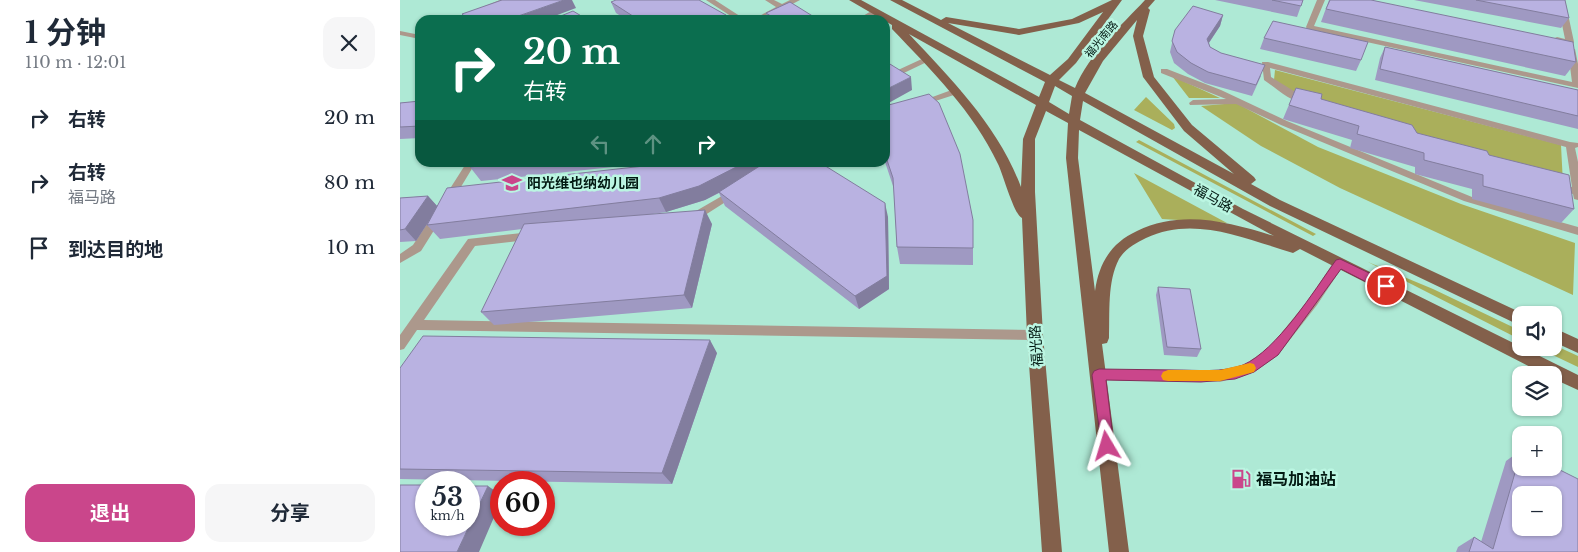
<!DOCTYPE html>
<html lang="zh">
<meta charset="utf-8">
<style>
:root{--surface:#fff;--page:#f6f6f7;--text:#1f2937;--muted:#747a83;--accent:#ca468b}
body{margin:0;font-family:"Libre Baskerville","Noto Sans SC",serif;background:var(--page);color:var(--text);height:100vh;display:flex;flex-direction:column;font-size:19px;white-space:nowrap}
*{box-sizing:border-box;margin:0}
p{font-size:16px;color:var(--muted)}
.icon{flex:none;width:28px;height:28px;fill:none;stroke:currentColor;stroke-width:2;stroke-linecap:round;stroke-linejoin:round}
.map{position:relative;flex:1;overflow:hidden}
.panel{display:flex;flex-direction:column;background:var(--surface);width:400px}
.panel>*{flex:none}
.banner{position:absolute;left:15px;top:15px;width:475px;height:152px;border-radius:15px;box-shadow:0 1px 4px #0004;background:#0b6e4f;color:#fff;overflow:hidden}
.tools{position:absolute;left:1112px;top:306px;display:grid;gap:10px}
.tools a{display:grid;place-items:center;width:50px;height:50px;border-radius:10px;background:var(--surface);box-shadow:0 1px 4px #0004;font-size:25px}
.speed{position:absolute;left:15px;top:471px;display:flex;gap:10px;font-size:25px;font-weight:700;text-align:center}
.speed>*{display:grid;place-content:center;width:65px;height:65px;border-radius:50%;background:var(--surface);box-shadow:0 1px 4px #0004;line-height:1}
.speed small{font-size:12px;font-weight:400}
.speed .limit{border:8px solid #d22;background:#fff;color:#111}
.pin{position:absolute;display:grid;place-items:center;width:42px;height:42px;color:#fff;margin:-21px;border:2px solid #fff;border-radius:50%;box-shadow:0 1px 5px #0007}
.me{position:absolute;width:55px;margin:-28px;rotate:353deg;stroke-linejoin:round;filter:drop-shadow(0 0 4px #0008)}
.turn{display:flex;align-items:center;gap:18px;height:105px;padding:0 25px;font-size:22px}
.turn .icon{width:65px;height:65px;stroke-width:2.5}
.turn b{display:block;font-size:35px;line-height:42px}
.lanes{display:flex;align-items:center;height:48px;padding:0 25px;background:#0003;justify-content:center;gap:25px;direction:ltr}
.lanes .off{opacity:.35}
.round{display:grid;place-items:center;flex:none;width:52px;height:52px;border-radius:15px;background:var(--page)}
.head{display:flex;align-items:center;justify-content:space-between;height:85px;padding:0 25px}
h1{font-size:30px;font-weight:700;line-height:38px}
.primary-button{display:flex;gap:10px;margin-top:auto;padding:10px 25px}
.primary-button a{flex:1;height:58px;border-radius:15px;background:var(--accent);color:#fff;font-size:20px;font-weight:700;line-height:58px;text-align:center}
.primary-button a+a{background:var(--page);color:var(--text)}
ul{padding:0;list-style:none}
li{display:flex;align-items:center;gap:15px;height:65px;padding:0 25px}
li div{flex:1}
li b{display:block;font-size:19px}
li em{font-style:normal}
main{display:flex;flex:1;min-height:0}
.map>svg:first-child{display:block}
</style>
<main>
<section class="panel">
<div class="head"><div><h1>1 分钟</h1><p>110 m · 12:01</p></div><a class="round"><svg class="icon" aria-label="close" viewBox="0 0 24 24"><path d="M6 6l12 12M18 6L6 18"/></svg></a></div>
<ul>
<li><svg class="icon" aria-label="right" viewBox="0 0 24 24"><path d="M7 20v-9h11M14 6l5 5-5 5"/></svg><div><b>右转</b></div><em>20 m</em></li>
<li><svg class="icon" aria-label="right" viewBox="0 0 24 24"><path d="M7 20v-9h11M14 6l5 5-5 5"/></svg><div><b>右转</b><p>福马路</p></div><em>80 m</em></li>
<li><svg class="icon" aria-label="arrive" viewBox="0 0 24 24"><path d="M6 21V4h12l-3 4 3 4H6"/></svg><div><b>到达目的地</b></div><em>10 m</em></li>
</ul>
<div class="primary-button"><a>退出</a><a>分享</a></div>
</section>
<div class="map">
<svg width="1178" height="552" viewBox="0 0 1178 552">
<rect width="100%" height="100%" fill="#aee9d5"/>
<path fill="#aaaf5b" d="M 875,70 L 1161,145 L 1163,184 L 900,97 L 874,80 Z
M 772,76 L 820,98 L 789,98 Z
M 746,97 L 774,124 L 775,128 L 772,130 L 734,110 Z
M 836,103 L 918,147 L 1061,204 L 1175,243 L 1173,295 L 940,188 L 861,146 L 801,106 Z
M 739,140 L 916,234 L 913,236 L 736,142 Z
M 734,173 L 827,223 L 762,219 Z
M 968,262 L 1033,289 L 1121,331 L 1121,340 Z
M 1154,345 L 1178,356 L 1178,367 L 1138,348 L 1154,348 Z"/>
<g fill="none" stroke-linecap="round" stroke-linejoin="round">
<path fill="#ac988c" fill-rule="evenodd" d="M 100,0 L 111,0 L 61,20 L 50,20 Z
M 306,0 L 315,0 L 346,20 L 337,20 Z
M 365,0 L 374,0 L 382,4 L 390,0 L 400,0 L 362,20 L 352,20 L 376,7 Z
M 917,0 L 925,0 L 914,26 L 1172,82 L 1168,51 L 1175,49 L 1178,64 L 1178,88 L 907,29 L 906,27 Z
M 1157,0 L 1165,0 L 1174,42 L 1173,44 L 1153,39 L 1157,37 L 1165,39 Z
M 473,10 L 480,12 L 466,20 L 456,20 Z
M 0,31 L 20,35 L 20,39 L 0,35 Z
M 524,58 L 531,60 L 485,82 L 485,76 Z
M 862,62 L 868,62 L 1170,142 L 1178,143 L 1178,147 L 1175,148 L 1178,162 L 1178,200 L 1174,199 L 1173,194 L 1153,189 L 1152,187 L 1157,184 L 1172,187 L 1166,147 L 870,68 L 871,77 L 910,101 L 909,103 C 893,105 876,88 864,80 Z
M 761,69 L 767,69 L 821,90 L 887,121 L 1072,197 L 1178,227 L 1178,235 L 1064,201 L 881,125 L 836,104 L 790,105 L 789,103 L 793,100 L 826,99 L 761,73 Z
M 557,88 L 561,91 L 560,93 L 520,106 L 516,103 Z
M 67,162 L 76,162 L 53,200 L 45,200 L 44,198 Z
M 334,189 L 338,190 L 339,192 L 338,194 L 302,217 L 291,219 L 286,215 L 287,212 L 296,211 Z
M 38,212 L 43,216 L 21,251 L 0,263 L 0,254 L 13,245 L 34,213 Z
M 131,232 L 135,233 L 136,236 L 135,239 L 75,246 L 24,320 L 635,330 L 639,331 L 641,335 L 639,339 L 635,340 L 17,330 L 4,349 L 0,350 L 0,335 L 68,239 Z
M 939,259 L 945,263 L 917,305 L 878,355 L 854,372 L 820,382 L 699,380 L 695,379 L 693,375 L 695,371 L 699,370 L 820,370 L 846,364 L 870,347 L 909,299 L 935,260 Z"/>
<path fill="#83604b" fill-rule="evenodd" d="M 449,0 L 461,0 L 639,97 L 645,82 L 490,0 L 502,0 L 541,20 L 546,17 L 619,29 L 672,19 L 712,0 L 722,0 L 676,63 L 659,80 L 675,88 C 689,54 721,26 745,0 L 755,0 L 748,8 L 750,10 L 743,36 L 754,77 L 792,125 L 854,177 L 856,180 L 851,184 L 880,200 L 1126,315 L 1121,315 L 1121,326 L 870,206 L 683,101 L 680,120 L 843,209 L 1178,375 L 1178,390 L 1154,379 L 1154,375 L 1146,375 L 900,249 L 893,253 C 846,239 794,215 746,238 C 736,243 725,249 719,259 C 707,282 710,313 709,338 L 707,343 L 702,344 L 729,552 L 709,552 L 666,158 L 668,123 L 646,111 L 635,139 L 635,192 L 643,335 L 662,552 L 642,552 L 627,335 L 622,218 C 614,215 603,174 598,164 C 573,111 532,71 492,29 L 492,25 ZM 703,12 L 668,59 L 650,75 L 548,23 L 619,35 L 679,23 ZM 737,20 L 733,36 L 743,77 L 784,131 L 834,174 L 685,93 L 703,61 ZM 509,34 L 636,105 L 623,139 L 621,187 C 598,126 553,81 509,34 ZM 655,86 L 672,96 L 669,114 L 649,102 ZM 679,130 L 874,236 C 829,222 782,209 737,231 C 711,243 699,263 695,291 L 678,158 Z
M 1154,328 L 1178,339 L 1178,353 L 1154,342 Z"/>
</g>
<path fill="#9f99c2" d="M 815,0 L 903,0 L 897,17 Z
M 929,0 L 971,0 L 1176,62 L 1165,76 L 921,22 Z
M 1014,0 L 1163,0 L 1169,18 L 1161,28 Z
M 211,2 L 327,20 L 227,20 L 216,13 Z
M 366,13 L 419,20 L 368,20 Z
M 823,15 L 820,26 L 809,43 L 810,47 L 861,76 L 852,96 L 805,83 L 788,74 L 774,63 L 770,52 L 775,30 Z
M 864,38 L 961,60 L 956,71 L 860,49 Z
M 985,47 L 1178,90 L 1178,129 L 975,80 L 980,58 Z
M 896,88 L 921,99 L 1017,133 L 1089,155 L 1174,209 L 1161,223 L 1072,199 L 1072,189 L 1015,174 L 1015,167 L 950,148 L 952,140 L 883,119 Z
M 20,101 L 20,138 L 0,139 L 0,103 Z
M 485,106 L 573,220 L 573,265 L 500,264 L 497,247 L 494,189 L 485,162 Z
M 72,162 L 214,162 L 213,167 L 81,181 L 70,167 Z
M 241,162 L 419,162 L 488,217 L 489,289 L 459,309 L 325,206 L 319,193 L 305,200 L 266,212 L 246,215 L 312,224 L 292,308 L 94,325 L 81,312 L 122,229 L 40,239 L 27,225 L 29,221 L 16,241 L 0,242 L 0,198 L 28,196 L 37,206 L 243,166 Z
M 758,287 L 801,349 L 797,357 L 764,355 L 756,295 Z
M 317,353 L 272,484 L 0,479 L 0,368 Z
M 1121,450 L 1121,468 L 1178,552 L 1056,552 L 1058,547 L 1074,537 L 1081,542 L 1106,461 Z"/>
<path fill="#827d9e" d="M 164,0 L 172,0 L 176,8 L 144,20 L 107,20 Z
M 326,15 L 327,20 L 315,20 Z
M 823,15 L 820,26 L 804,50 L 807,39 Z
M 511,77 L 512,90 L 485,105 L 485,90 Z
M 210,162 L 214,162 L 213,167 Z
M 346,162 L 377,162 L 305,200 L 266,212 L 259,198 Z
M 28,196 L 38,207 L 16,241 L 5,229 Z
M 485,203 L 488,217 L 489,289 L 459,309 L 455,296 Z
M 305,210 L 312,224 L 292,308 L 284,295 Z
M 310,340 L 317,353 L 272,484 L 262,473 Z
M 88,486 L 101,495 L 101,501 L 79,552 L 57,552 Z"/>
<path fill="#b9b2e1" stroke="#827d9e" fill-rule="evenodd" d="M 102,0 L 164,0 L 107,20 L 69,20 L 62,14 Z
M 216,0 L 299,0 L 326,15 L 315,20 L 239,20 L 211,2 Z
M 872,0 L 903,0 L 901,6 Z
M 930,0 L 971,0 L 1173,42 L 1176,62 L 926,9 Z
M 1076,0 L 1165,0 L 1169,18 Z
M 390,2 L 419,20 L 377,20 L 366,13 Z
M 793,6 L 823,15 L 807,39 L 810,47 L 821,53 L 865,65 L 856,85 L 808,72 L 791,63 L 777,52 L 772,41 L 775,30 Z
M 173,11 L 188,20 L 151,20 Z
M 873,21 L 968,42 L 961,60 L 864,38 Z
M 985,47 L 1178,90 L 1178,116 L 980,69 Z
M 485,61 L 511,77 L 485,90 Z
M 896,88 L 922,94 L 921,99 L 1012,125 L 1017,133 L 1087,151 L 1089,155 L 1169,175 L 1174,209 L 1083,186 L 1083,175 L 1024,160 L 1024,153 L 957,134 L 959,126 L 889,105 Z
M 529,94 L 539,103 L 560,154 L 573,220 L 573,248 L 497,247 L 493,178 L 485,154 L 485,106 Z
M 20,101 L 20,126 L 0,127 L 0,103 Z
M 72,162 L 113,162 L 70,167 Z
M 265,162 L 346,162 L 299,186 L 259,198 L 27,225 L 47,188 L 262,164 Z
M 366,162 L 419,162 L 485,203 L 487,276 L 455,296 L 319,192 Z
M 28,196 L 5,229 L 0,230 L 0,198 Z
M 305,210 L 284,295 L 81,312 L 124,224 Z
M 758,287 L 790,289 L 801,349 L 767,347 Z
M 23,336 L 310,340 L 262,473 L 0,469 L 0,368 Z
M 1121,452 L 1121,468 L 1154,468 L 1154,467 L 1178,479 L 1178,552 L 1069,552 L 1074,537 L 1093,549 ZM 1121,495 L 1154,495 L 1154,528 L 1121,528 Z
M 0,485 L 26,485 L 26,525 L 69,525 L 69,486 L 88,486 L 57,552 L 0,552 Z"/>
<path fill="#ca468b" stroke="#832e5a" d="M 940,259 L 990,283 L 992,286 L 990,290 L 982,290 L 941,269 L 878,355 L 854,372 L 835,379 L 801,382 L 706,380 L 714,446 L 712,450 L 707,452 L 702,450 L 692,375 L 694,371 L 699,369 C 724,369 750,370 775,370 C 796,370 823,373 843,365 C 877,350 914,291 936,260 Z"/>
<path fill="#f59e0b" d="M 850,363 L 854,364 L 856,368 L 854,372 L 820,381 L 768,381 L 763,380 L 761,376 L 763,372 L 768,370 L 820,370 Z"/>
<defs>
<symbol id="school-bare" viewBox="-9 -9 18 18"><path d="M0-5L7-2L0 1L-7-2ZM-4 1L0 2.5L4 1V4Q0 6-4 4Z" fill="#ca468b" stroke="#bbf6e2" stroke-width="2.5" paint-order="stroke"/></symbol>
<symbol id="fuel-bare" viewBox="-9 -9 18 18"><path d="M-5.5-6h7V0h2V4h1.3V-2.5L3-4.5l.8-.8L6-3V5H2.5V1h-1V6h-7ZM-4.2-4.7v3.2H.2V-4.7Z" fill="#ca468b" stroke="#bbf6e2" stroke-width="2.5" paint-order="stroke"/></symbol>
</defs>
<g fill-rule="evenodd">
<use href="#school-bare" x="98" y="169" width="28" height="28"/>
<use href="#fuel-bare" x="827" y="465" width="28" height="28"/>
</g>
<g text-anchor="middle" stroke-width="5" stroke-linejoin="round" paint-order="stroke">
<g font-size="11" fill="#031a13" stroke="#bbf6e2">
<text transform="translate(701 39) rotate(-50)" y="4">福光南路</text>
</g>
<g font-size="14" font-weight="bold" fill="#031a13" stroke="#bbf6e2" text-anchor="start">
<text x="127" y="188">阳光维也纳幼儿园</text>
</g>
<g font-size="14" fill="#031a13" stroke="#bbf6e2">
<text transform="translate(813 198) rotate(29)" y="5">福马路</text>
<text transform="translate(636 346) rotate(-94)" y="5">福光路</text>
</g>
<g font-size="16" font-weight="bold" fill="#031a13" stroke="#bbf6e2" text-anchor="start">
<text x="856" y="485">福马加油站</text>
</g>
</g>
</svg>
<div class="tools">
<a><svg class="icon" aria-label="sound" viewBox="0 0 24 24"><path d="M4 9h4l5-4v14l-5-4H4zM17 9q2 3 0 6"/></svg></a>
<a><svg class="icon" aria-label="layers" viewBox="0 0 24 24"><path d="M12 4l9 5-9 5-9-5zM3 14l9 5 9-5"/></svg></a>
<a>+</a>
<a>−</a>
</div>
<div class="speed"><div>53<small>km/h</small></div><div class="limit">60</div></div>
<div class="pin" style="left:986px;top:286px;background:#d93025"><svg class="icon" aria-label="arrive" viewBox="0 0 24 24"><path d="M6 21V4h12l-3 4 3 4H6"/></svg></div>
<svg class="me" style="left:707px;top:446px" viewBox="-20 -20 40 40"><path d="M0-17L14 15 0 8-14 15z" fill="#ca468b" stroke="#fff" stroke-width="4"/></svg>
<div class="banner">
<div class="turn"><svg class="icon" aria-label="right" viewBox="0 0 24 24"><path d="M7 20v-9h11M14 6l5 5-5 5"/></svg><div><b>20 m</b>右转</div></div>
<div class="lanes"><svg class="icon off" aria-label="left" viewBox="0 0 24 24"><path d="M17 20v-9H6M10 6l-5 5 5 5"/></svg><svg class="icon off" aria-label="ahead" viewBox="0 0 24 24"><path d="M12 20V5M6 11l6-6 6 6"/></svg><svg class="icon" aria-label="right" viewBox="0 0 24 24"><path d="M7 20v-9h11M14 6l5 5-5 5"/></svg></div>
</div>
</div>
</main>
